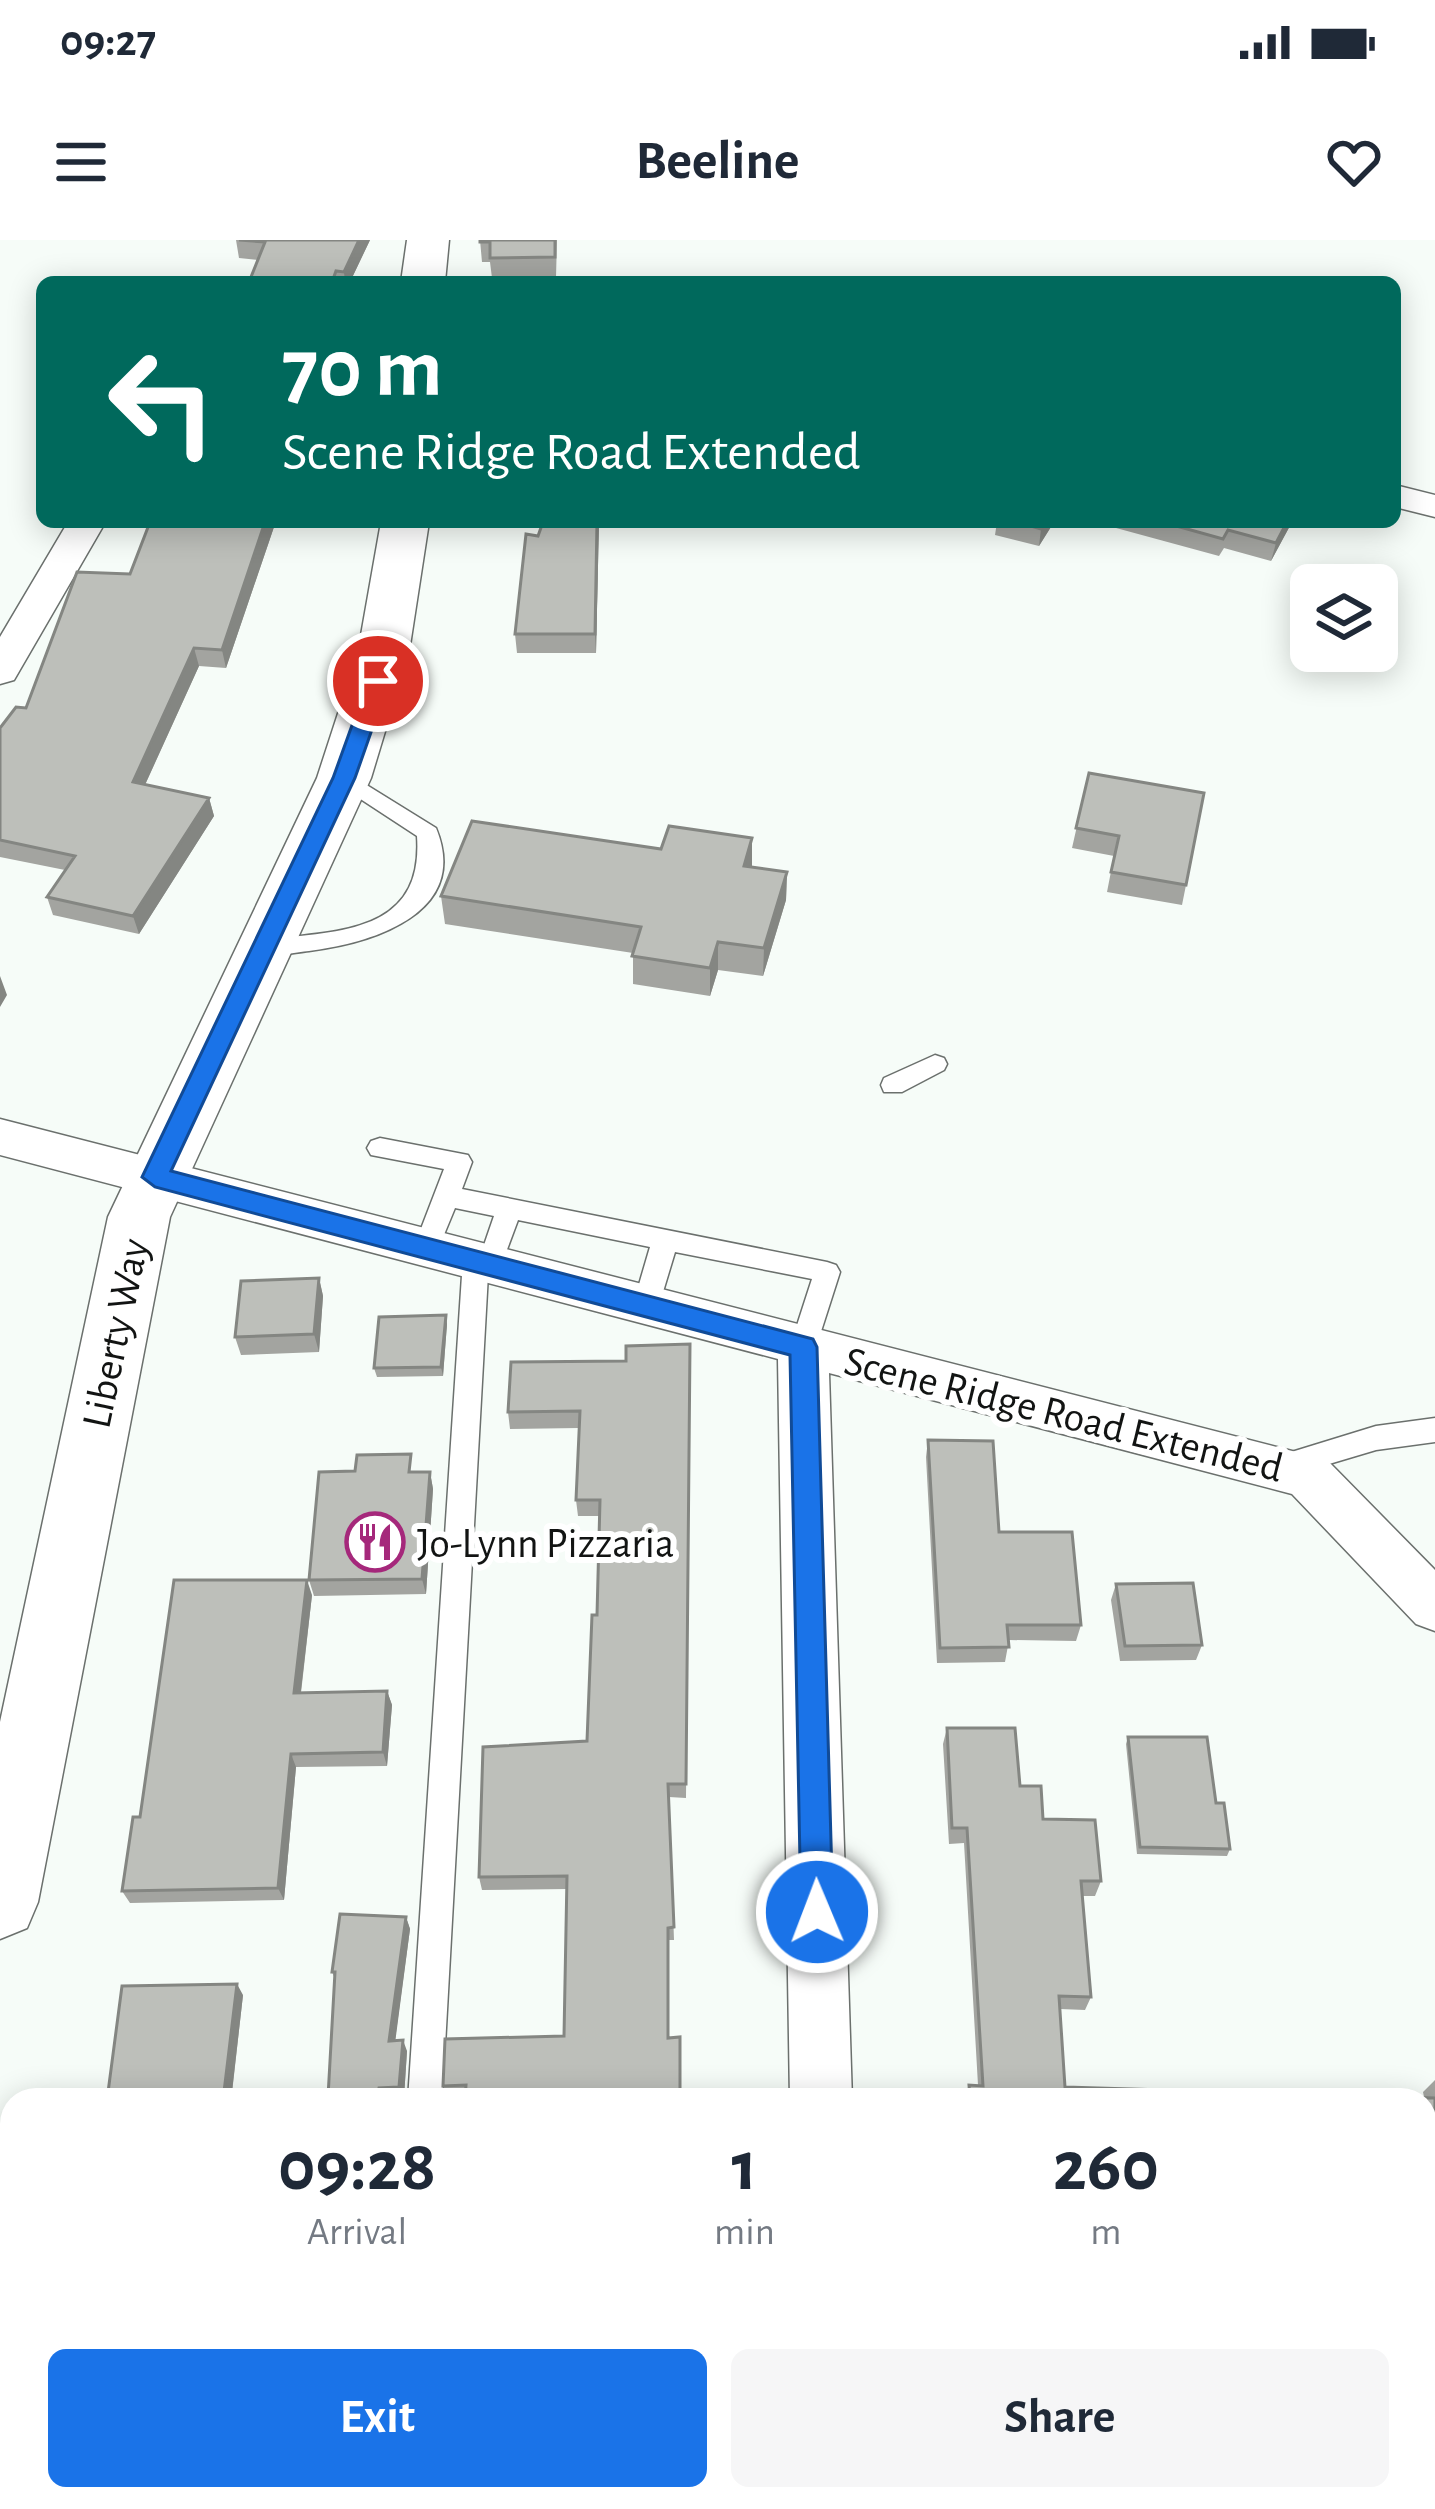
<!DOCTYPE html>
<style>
:root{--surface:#fff;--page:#f6f6f7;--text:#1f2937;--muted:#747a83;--accent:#1a73e8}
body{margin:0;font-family:"Alegreya Sans",sans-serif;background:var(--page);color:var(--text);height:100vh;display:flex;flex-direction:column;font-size:45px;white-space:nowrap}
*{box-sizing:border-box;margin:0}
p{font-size:39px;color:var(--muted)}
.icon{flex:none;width:66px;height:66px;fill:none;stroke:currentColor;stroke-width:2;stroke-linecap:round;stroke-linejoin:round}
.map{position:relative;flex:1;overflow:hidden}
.panel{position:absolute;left:0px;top:1848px;width:1437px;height:423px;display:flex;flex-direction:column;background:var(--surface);border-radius:36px 36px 0 0;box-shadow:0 6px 30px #0003}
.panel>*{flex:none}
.banner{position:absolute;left:36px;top:36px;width:1365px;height:252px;border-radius:18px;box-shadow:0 6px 30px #0003;background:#00695c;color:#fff;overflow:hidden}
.fabs{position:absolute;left:1290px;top:324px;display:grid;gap:24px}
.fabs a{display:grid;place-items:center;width:108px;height:108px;border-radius:18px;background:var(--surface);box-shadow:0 6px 30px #0003;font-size:60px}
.pin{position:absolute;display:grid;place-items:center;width:102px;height:102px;color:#fff;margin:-51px;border:6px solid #fff;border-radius:50%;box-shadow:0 3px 12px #0007}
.me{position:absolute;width:132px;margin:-66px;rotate:359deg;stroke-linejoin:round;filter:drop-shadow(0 0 9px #0008)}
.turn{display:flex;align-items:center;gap:42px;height:252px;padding:0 48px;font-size:54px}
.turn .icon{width:156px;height:156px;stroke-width:2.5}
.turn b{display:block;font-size:84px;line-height:102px}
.eta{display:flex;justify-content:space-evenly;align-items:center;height:204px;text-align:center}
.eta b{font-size:72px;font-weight:700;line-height:84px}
.cta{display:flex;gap:24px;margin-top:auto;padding:24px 48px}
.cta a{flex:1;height:138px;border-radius:18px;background:var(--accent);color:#fff;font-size:48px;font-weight:700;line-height:138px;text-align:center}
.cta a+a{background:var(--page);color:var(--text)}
.status{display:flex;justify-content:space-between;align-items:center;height:84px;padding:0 60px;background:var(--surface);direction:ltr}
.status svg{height:33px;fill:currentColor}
header{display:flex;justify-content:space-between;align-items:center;height:156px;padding:0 48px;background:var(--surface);font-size:54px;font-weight:700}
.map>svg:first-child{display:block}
</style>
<div class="status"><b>09:27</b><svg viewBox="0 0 49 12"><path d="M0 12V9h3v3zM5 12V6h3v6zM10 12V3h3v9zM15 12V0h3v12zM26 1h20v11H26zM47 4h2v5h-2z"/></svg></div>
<header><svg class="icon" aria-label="menu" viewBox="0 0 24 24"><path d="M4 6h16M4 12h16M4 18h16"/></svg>Beeline<svg class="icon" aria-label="heart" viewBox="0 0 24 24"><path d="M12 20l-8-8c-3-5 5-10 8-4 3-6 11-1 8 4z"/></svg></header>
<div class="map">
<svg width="1435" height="2269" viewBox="0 0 1435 2269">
<rect width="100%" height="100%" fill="#f6fcf8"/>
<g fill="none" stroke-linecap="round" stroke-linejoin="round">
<defs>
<path id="lane" d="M 344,531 L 436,588 C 471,673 373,703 309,711 C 291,713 271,718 253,714 L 249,708 L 253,702 L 261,700 C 336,691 424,695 417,596 L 336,543 L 333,538 Z
M 935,815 L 944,818 L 947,824 L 944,830 L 902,852 L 884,852 L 881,845 L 884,838 Z
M 380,898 L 468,915 L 472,922 L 462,949 L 827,1022 L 836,1025 L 840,1032 L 816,1107 L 812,1115 L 794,1115 L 790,1107 L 812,1039 L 675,1012 L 659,1065 L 655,1073 L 637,1073 L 633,1065 L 650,1007 L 518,980 L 499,1031 L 488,1034 L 442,1860 L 408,1860 L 463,1020 L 467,1013 L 482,1011 L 494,976 L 455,968 L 436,1014 L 418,1014 L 414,1007 L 444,929 L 371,915 L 367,908 L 371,901 Z
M 1435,1178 L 1435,1202 L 1376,1210 L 1282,1238 L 1272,1234 L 1268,1226 L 1272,1218 L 1376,1186 Z
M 378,2259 L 414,2259 L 413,2269 L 377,2269 Z"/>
<path id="street" d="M 1395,245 L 1435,255 L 1435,277 L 1395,267 Z
M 68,282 L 98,282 L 102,288 L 14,440 L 0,444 L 0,397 Z
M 0,879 L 1327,1220 L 1435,1330 L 1435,1391 L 1416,1384 L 1292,1254 L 829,1133 L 852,1860 L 790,1860 L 778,1119 L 0,915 Z
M 0,2077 L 12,2077 L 12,2143 L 0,2143 Z
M 1425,2078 L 1435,2078 L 1435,2144 L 1425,2144 Z
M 797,2259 L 867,2259 L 868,2269 L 798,2269 Z"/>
<path id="secondary" d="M 407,0 L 449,0 L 445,42 L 401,42 Z
M 381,282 L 429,282 L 409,412 L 371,538 L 170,977 L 38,1662 L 27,1688 L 0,1699 L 0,1482 L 108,977 L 317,538 L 358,412 Z"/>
</defs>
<use href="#lane" stroke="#6b706d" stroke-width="3"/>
<use href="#street" stroke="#6b706d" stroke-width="3"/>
<use href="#secondary" stroke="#6b706d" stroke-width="3"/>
<use href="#lane" fill="#fff" fill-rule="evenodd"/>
<use href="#street" fill="#fff" fill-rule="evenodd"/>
<use href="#secondary" fill="#fff" fill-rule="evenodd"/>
</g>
<path fill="#a3a4a0" d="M 236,0 L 370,0 L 350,42 L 249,42 L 258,20 L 239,18 Z
M 480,0 L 557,0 L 556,37 L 492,38 L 490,22 L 482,22 Z
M 543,282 L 599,282 L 596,413 L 517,413 L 515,394 L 538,296 Z
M 997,282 L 1054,282 L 1039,306 L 995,295 Z
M 1094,282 L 1292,282 L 1271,321 L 1224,308 L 1219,316 Z
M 275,284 L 226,428 L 199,426 L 145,545 L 209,558 L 214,576 L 139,694 L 53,675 L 47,657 L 65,630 L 0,617 L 0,488 L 26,468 L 130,334 Z
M 1089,533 L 1186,645 L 1182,665 L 1107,652 L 1114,616 L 1072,608 Z
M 751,627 L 787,632 L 786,660 L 763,736 L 718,730 L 710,756 L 633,744 L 633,713 L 445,684 L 441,656 Z
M 319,1038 L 323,1056 L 319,1112 L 241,1115 L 235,1097 Z
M 447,1084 L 443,1136 L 377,1137 L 374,1128 Z
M 690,1104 L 686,1558 L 669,1557 L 674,1700 L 669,1700 L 669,1798 L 465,1856 L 447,1856 L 443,1846 L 564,1796 L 567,1649 L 482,1650 L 479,1637 L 587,1501 L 597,1375 L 600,1276 L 578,1276 L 576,1260 L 579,1188 L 510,1189 L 508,1172 L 626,1121 Z
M 928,1200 L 999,1292 L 1081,1385 L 1076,1401 L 1009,1400 L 1005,1422 L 937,1423 L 926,1217 Z
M 414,1232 L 430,1232 L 433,1249 L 426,1354 L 314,1356 L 309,1340 Z
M 1116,1344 L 1202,1405 L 1196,1420 L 1120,1421 L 1111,1360 Z
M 312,1355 L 301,1453 L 387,1451 L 392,1465 L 387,1526 L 296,1527 L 284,1660 L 130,1663 L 122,1651 L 140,1577 Z
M 947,1488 L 1020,1546 L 1043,1579 L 1101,1641 L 1095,1656 L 1082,1656 L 1091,1757 L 1085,1770 L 1060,1769 L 1065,1847 L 1424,1857 L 1423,1852 L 1435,1840 L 1435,1951 L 1425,1951 L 1425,1860 L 965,1860 L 969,1845 L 978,1845 L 964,1603 L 949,1604 L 943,1504 Z
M 1128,1497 L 1216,1563 L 1230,1609 L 1227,1616 L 1137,1614 L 1126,1504 Z
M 406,1677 L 410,1689 L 395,1800 L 407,1811 L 404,1857 L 107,1860 L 243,1755 L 232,1853 L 328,1857 L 335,1739 L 332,1732 Z
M 1360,2259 L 1425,2259 L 1435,2269 L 1250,2269 L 1362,2268 Z"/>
<path fill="#848682" d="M 359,0 L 370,0 L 350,42 L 345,42 L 344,32 Z
M 265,282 L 274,282 L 275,284 L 226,428 L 222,410 Z
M 597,282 L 599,282 L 596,413 L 595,394 Z
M 1045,282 L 1054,282 L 1039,306 L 1041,289 Z
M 1287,282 L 1292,282 L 1271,321 L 1276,303 Z
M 194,408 L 199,426 L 138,560 L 133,542 Z
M 209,558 L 214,576 L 139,694 L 133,676 Z
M 752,598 L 752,626 L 744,626 Z
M 787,632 L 786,660 L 763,736 L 764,708 Z
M 718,702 L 718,730 L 710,756 L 710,728 Z
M 0,736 L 7,755 L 0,767 Z
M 319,1038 L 323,1056 L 319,1112 L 314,1094 Z
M 446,1075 L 447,1084 L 443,1136 L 441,1127 Z
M 430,1232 L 433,1249 L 426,1354 L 422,1339 Z
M 307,1340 L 312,1355 L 299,1467 L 294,1453 Z
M 387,1451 L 392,1465 L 387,1526 L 383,1512 Z
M 291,1514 L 296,1527 L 284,1660 L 278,1648 Z
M 406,1677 L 410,1689 L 394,1811 L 389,1801 Z
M 237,1744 L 243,1755 L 231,1860 L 224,1852 Z
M 403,1800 L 407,1811 L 404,1857 L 399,1847 Z
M 179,2259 L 189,2259 L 188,2269 L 178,2269 Z"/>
<path fill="#bdbfba" stroke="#848682" stroke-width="3" d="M 239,0 L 359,0 L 344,32 L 336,31 L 332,42 L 249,42 L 265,2 Z
M 480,0 L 555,0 L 555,17 L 490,18 L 490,2 L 480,2 Z
M 150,282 L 265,282 L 222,410 L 194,408 L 133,542 L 209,558 L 133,676 L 47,657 L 75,616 L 0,600 L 0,488 L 16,467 L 26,468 L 77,332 L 130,334 Z
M 543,282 L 597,282 L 595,394 L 515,394 L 526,294 L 538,296 Z
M 1017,282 L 1045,282 L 1041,289 Z
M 1162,282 L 1287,282 L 1276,303 L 1228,290 L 1223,299 Z
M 1089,533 L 1204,553 L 1186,645 L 1111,632 L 1119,596 L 1076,588 Z
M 472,581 L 661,609 L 669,586 L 752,598 L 744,626 L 787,632 L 764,708 L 718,702 L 710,728 L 632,716 L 641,687 L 441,656 Z
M 319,1038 L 314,1094 L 235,1097 L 241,1041 Z
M 446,1075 L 441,1127 L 374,1128 L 379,1077 Z
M 690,1104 L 686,1544 L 668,1544 L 674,1687 L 668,1688 L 668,1798 L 680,1797 L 680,1860 L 465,1860 L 466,1845 L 443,1846 L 445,1799 L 564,1796 L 567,1636 L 479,1637 L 483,1507 L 587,1501 L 592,1375 L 597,1375 L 600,1260 L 576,1260 L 580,1171 L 508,1172 L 511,1122 L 626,1121 L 626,1106 Z
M 928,1200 L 993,1201 L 999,1292 L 1072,1292 L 1081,1385 L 1007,1385 L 1009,1407 L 940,1408 Z
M 411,1214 L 409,1232 L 430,1232 L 422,1339 L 309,1340 L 319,1232 L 355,1231 L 357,1215 Z
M 174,1340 L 307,1340 L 294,1453 L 387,1451 L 383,1512 L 291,1514 L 278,1648 L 122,1651 L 133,1577 L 140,1577 Z
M 1193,1343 L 1202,1405 L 1125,1406 L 1116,1344 Z
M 947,1488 L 1015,1488 L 1020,1546 L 1041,1546 L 1043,1579 L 1095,1580 L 1101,1641 L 1081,1641 L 1091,1757 L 1059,1756 L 1065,1847 L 1435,1858 L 1435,1940 L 1425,1940 L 1425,1860 L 970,1860 L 969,1845 L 983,1846 L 967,1588 L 952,1588 Z
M 1128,1497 L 1207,1497 L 1216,1563 L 1224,1563 L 1230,1609 L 1140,1607 Z
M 340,1674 L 406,1677 L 389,1801 L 403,1800 L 399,1847 L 379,1848 L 377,1860 L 107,1860 L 122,1746 L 237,1744 L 224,1852 L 328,1857 L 335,1732 L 332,1732 Z
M 1425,2243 L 1435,2243 L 1435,2269 L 1251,2269 L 1373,2268 L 1372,2259 L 1425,2259 Z
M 39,2259 L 179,2259 L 178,2269 L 37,2269 Z
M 433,2259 L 660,2259 L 660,2269 L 432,2269 Z"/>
<path fill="#1a73e8" stroke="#114b97" stroke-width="3" d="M 378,434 L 389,441 L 355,538 L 171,931 L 813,1099 L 817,1107 L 833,1672 L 828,1683 L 817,1687 L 806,1683 L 801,1672 L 790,1115 L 155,947 L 142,937 L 333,538 L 368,441 Z"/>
<defs>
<symbol id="restaurant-ring" viewBox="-11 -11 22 22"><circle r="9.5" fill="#fff" stroke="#a5287b" stroke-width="1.5"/><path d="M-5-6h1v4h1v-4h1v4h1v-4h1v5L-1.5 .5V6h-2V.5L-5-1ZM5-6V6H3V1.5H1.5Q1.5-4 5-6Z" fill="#a5287b"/></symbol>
</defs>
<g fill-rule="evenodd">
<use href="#restaurant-ring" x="342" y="1269" width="66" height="66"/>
</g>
<g text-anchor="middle" stroke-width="12" stroke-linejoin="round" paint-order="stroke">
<g font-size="42" fill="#121413" stroke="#fff">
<text transform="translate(114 1093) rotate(-78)" y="15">Liberty Way</text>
<text transform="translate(1064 1173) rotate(14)" y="15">Scene Ridge Road Extended</text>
</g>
<g font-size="42" fill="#121413" stroke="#fff" text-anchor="start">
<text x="417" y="1317">Jo-Lynn Pizzaria</text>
</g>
</g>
</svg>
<div class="fabs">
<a><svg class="icon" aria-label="layers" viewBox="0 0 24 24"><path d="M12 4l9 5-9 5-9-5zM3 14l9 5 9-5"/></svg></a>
</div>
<div class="pin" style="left:378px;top:441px;background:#d93025"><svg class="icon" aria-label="arrive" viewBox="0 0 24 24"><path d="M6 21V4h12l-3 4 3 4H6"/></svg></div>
<svg class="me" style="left:817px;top:1672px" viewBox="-20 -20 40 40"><circle r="17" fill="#1a73e8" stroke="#fff" stroke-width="3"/><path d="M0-11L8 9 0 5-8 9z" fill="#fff"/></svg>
<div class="banner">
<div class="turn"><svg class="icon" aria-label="left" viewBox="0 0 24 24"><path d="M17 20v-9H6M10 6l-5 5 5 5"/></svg><div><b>70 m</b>Scene Ridge Road Extended</div></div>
</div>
<section class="panel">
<div class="eta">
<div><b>09:28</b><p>Arrival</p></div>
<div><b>1</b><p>min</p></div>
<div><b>260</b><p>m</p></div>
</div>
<div class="cta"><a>Exit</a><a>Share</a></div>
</section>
</div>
